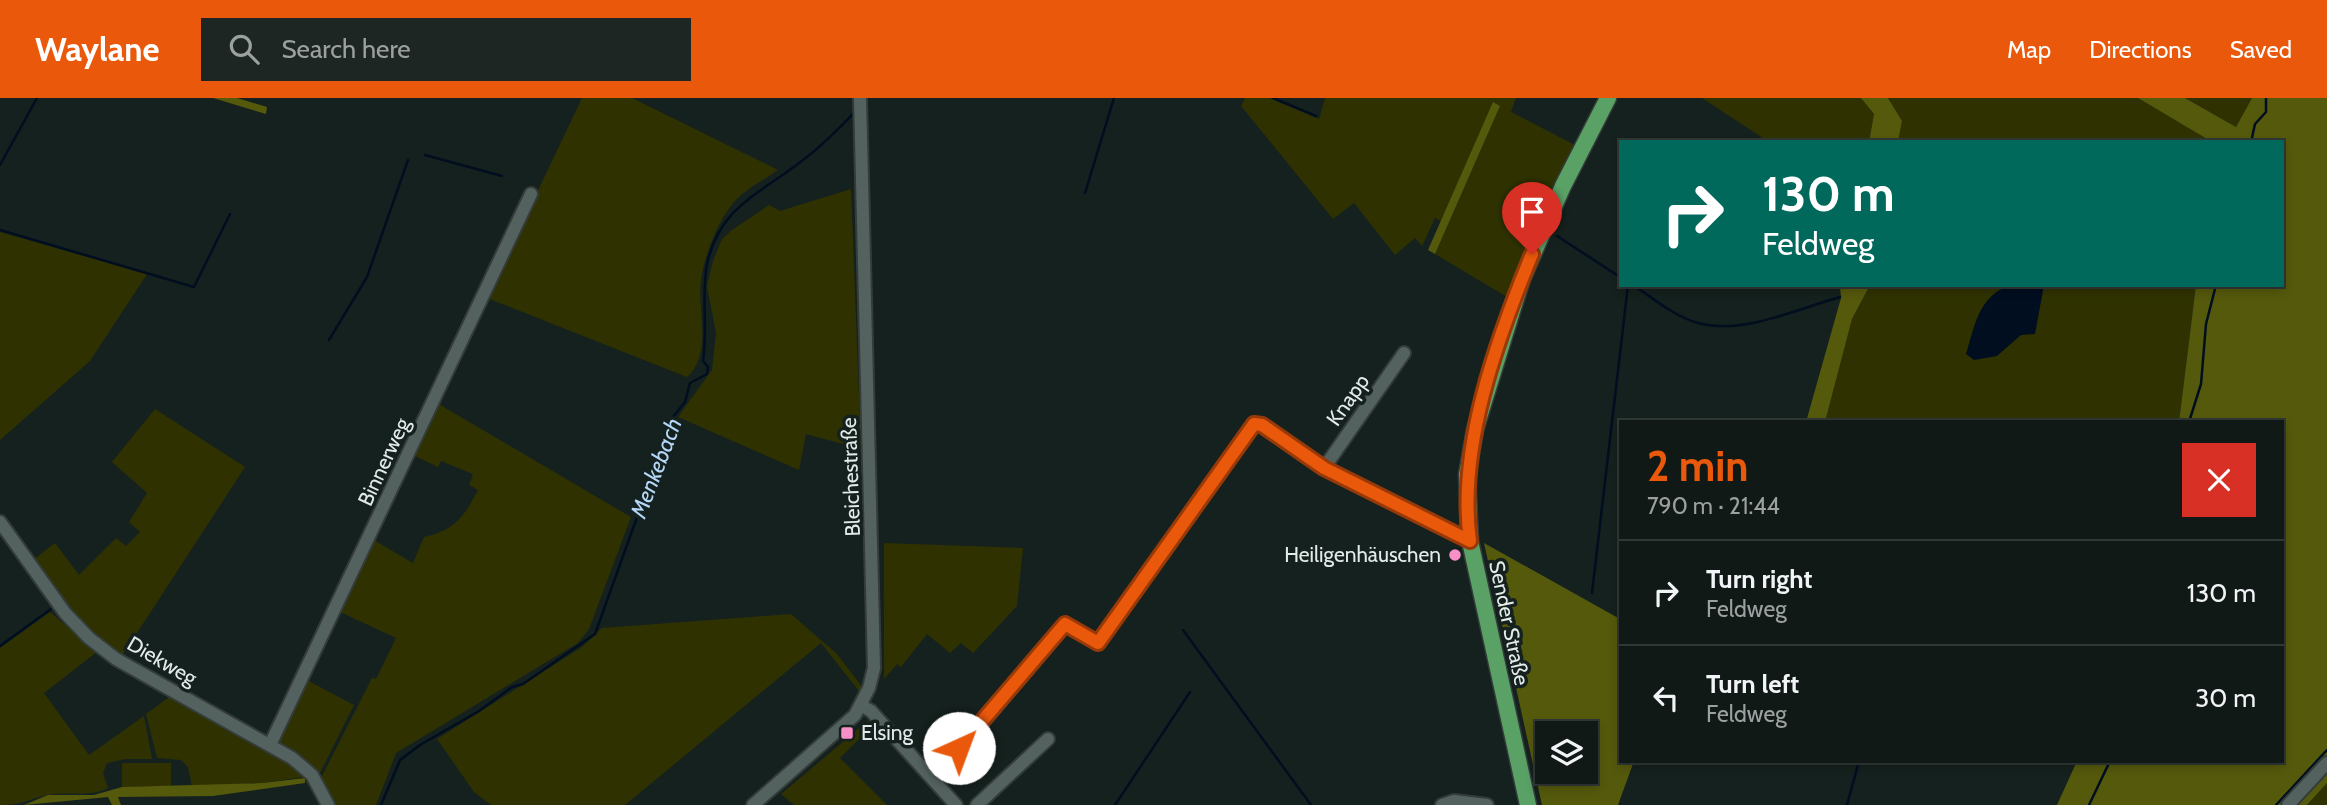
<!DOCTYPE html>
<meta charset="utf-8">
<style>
:root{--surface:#101916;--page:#1e2623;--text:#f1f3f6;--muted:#9ca0a1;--line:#303835;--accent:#ea580c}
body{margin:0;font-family:Cabin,sans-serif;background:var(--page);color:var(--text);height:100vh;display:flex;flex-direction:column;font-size:26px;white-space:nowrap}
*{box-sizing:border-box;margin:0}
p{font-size:23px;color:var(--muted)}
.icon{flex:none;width:38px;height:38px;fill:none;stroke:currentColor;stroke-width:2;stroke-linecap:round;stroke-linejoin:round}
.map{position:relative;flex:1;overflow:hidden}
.panel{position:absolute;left:1619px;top:322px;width:665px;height:343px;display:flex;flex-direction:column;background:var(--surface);border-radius:0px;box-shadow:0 4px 10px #0003,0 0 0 2px var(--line)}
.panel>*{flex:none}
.top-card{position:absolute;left:1619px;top:42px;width:665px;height:147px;border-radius:0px;box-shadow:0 4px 10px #0003,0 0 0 2px var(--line);background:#00695c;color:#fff;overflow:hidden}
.controls{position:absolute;left:1535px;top:623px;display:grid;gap:14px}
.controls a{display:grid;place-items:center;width:63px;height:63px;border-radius:0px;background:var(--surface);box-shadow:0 4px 10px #0003,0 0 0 2px var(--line);font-size:35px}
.pin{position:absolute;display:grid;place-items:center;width:60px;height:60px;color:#fff;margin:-72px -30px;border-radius:50% 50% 50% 0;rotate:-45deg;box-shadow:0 0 7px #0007}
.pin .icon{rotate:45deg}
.me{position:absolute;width:77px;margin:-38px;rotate:43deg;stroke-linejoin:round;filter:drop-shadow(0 0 5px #0008)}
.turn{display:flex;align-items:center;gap:24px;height:147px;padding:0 28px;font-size:32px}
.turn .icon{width:91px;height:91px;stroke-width:2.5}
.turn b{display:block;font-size:49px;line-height:60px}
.round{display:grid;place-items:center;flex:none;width:74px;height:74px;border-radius:0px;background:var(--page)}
.head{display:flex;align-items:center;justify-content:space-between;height:119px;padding:0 28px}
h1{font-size:42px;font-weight:700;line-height:52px;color:var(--accent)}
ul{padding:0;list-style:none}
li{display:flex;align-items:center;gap:21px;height:105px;padding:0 28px;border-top:2px solid var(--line)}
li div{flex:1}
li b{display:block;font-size:26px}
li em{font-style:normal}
header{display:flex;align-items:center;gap:42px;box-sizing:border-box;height:98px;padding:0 35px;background:var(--accent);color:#fff}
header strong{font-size:33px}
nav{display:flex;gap:38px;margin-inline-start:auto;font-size:24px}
.search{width:490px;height:63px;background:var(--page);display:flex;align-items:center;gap:18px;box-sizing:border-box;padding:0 24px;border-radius:0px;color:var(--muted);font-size:26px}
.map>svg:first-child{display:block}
</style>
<header>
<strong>Waylane</strong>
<div class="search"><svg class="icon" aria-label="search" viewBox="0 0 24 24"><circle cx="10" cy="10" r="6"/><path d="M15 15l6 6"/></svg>Search here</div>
<nav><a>Map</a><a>Directions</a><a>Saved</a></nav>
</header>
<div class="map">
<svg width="2327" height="707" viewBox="0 0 2327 707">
<rect width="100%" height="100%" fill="#15211e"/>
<path fill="#2f3200" d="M 582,0 L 632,0 L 778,72 C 765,81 749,89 738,100 C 720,117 704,157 701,182 C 697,213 713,256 687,279 L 487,200 Z
M 1245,0 L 1270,0 L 1319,21 L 1325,0 L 1516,0 L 1511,14 L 1575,47 L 1535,125 L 1507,199 L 1435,156 L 1500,8 L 1493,5 L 1441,123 L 1435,120 L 1422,148 L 1415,140 L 1395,157 L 1354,105 L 1333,121 L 1241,8 Z
M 1702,0 L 1861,0 L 1874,16 L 1869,44 L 1769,44 Z
M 1888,0 L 2138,0 L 2212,44 L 1898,44 L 1902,23 Z
M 2185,0 L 2252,0 L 2236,29 Z
M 851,91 L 861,351 L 806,336 L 799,372 L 678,319 L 712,272 L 716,235 L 707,188 L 713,163 L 722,141 L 732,132 L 769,107 L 780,113 Z
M 0,134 L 147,176 L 90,263 L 0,342 Z
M 1870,187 L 2196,187 L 2179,324 L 1825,324 L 1852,221 Z
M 437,305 L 631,419 L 589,531 L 578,545 L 396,655 L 376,707 L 334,707 L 320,682 L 372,580 L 376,581 L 396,540 L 338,513 L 372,441 L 413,465 L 424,439 C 455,432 464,419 478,392 L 469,387 L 473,376 L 441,363 L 438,369 L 413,357 Z
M 155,311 L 245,369 L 122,558 C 77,529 63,505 33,462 L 55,445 L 79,477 L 116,440 L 126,448 L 140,434 L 129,424 L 147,395 L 112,364 Z
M 884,445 L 1023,450 L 1017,508 L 973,555 L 961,545 L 950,555 L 927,536 L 901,569 L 897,566 L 884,581 Z
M 50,514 L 97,554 L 44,595 L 89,657 L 144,618 L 152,661 L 125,661 L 107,665 L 103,675 L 108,690 C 88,700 69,693 48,697 C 27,701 25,707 0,707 L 0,550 Z
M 791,516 L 837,556 L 862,589 L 859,593 L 821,545 L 625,707 L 491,707 L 474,694 L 437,641 L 582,549 L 602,530 Z
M 305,581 L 354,607 L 318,679 L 279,647 L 276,640 Z
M 172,597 L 273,654 L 304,679 L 263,685 L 192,688 L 188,669 L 181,662 L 157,660 L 146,616 Z
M 870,621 L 876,624 L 840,660 L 887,707 L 794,707 L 781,696 Z
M 122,665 L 171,665 L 171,688 L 122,689 Z
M 2327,685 L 2327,707 L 2307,707 Z"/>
<path fill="#55590c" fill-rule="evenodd" d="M 213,0 L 237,0 L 267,9 L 266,16 Z
M 1861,0 L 1888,0 L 1902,23 L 1898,44 L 1869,44 L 1874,16 Z
M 2138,0 L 2185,0 L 2236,29 L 2252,0 L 2327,0 L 2327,658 L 2281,707 L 2057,707 L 2077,663 L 2282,663 L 2282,324 L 2179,324 L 2196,187 L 2282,187 L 2282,44 L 2212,44 Z
M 1493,4 L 1500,8 L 1435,156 L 1428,152 Z
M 1840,187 L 1870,187 L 1852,221 L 1825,324 L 1806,324 L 1841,200 Z
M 1484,445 L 1620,521 L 1620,663 L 1634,663 L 1618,707 L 1542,707 ZM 1547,635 L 1586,635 L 1586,674 L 1547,674 Z
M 2327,671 L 2327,685 L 2307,707 L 2293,707 Z
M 305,680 L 305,685 L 213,698 L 118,699 L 121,707 L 112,707 L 108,699 L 24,707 L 48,697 L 94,697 L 122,689 L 263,685 Z"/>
<path fill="#000e20" d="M 2010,187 L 2044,187 L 2035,236 L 2021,237 L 1997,258 L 1974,262 L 1966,256 C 1975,227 1978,199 2010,187 Z"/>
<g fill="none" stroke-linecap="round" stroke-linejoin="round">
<path stroke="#000e20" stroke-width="2.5" d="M 1273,0 L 1316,18
M 2251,44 L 2255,26 L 2266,14 L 2266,0
M 425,57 L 502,78
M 0,67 L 37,0
M 1085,95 L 1114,0
M 0,132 L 194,189 L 230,116
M 1557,138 L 1620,179
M 1633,187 C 1653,200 1675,219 1698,225 C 1743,237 1797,211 1840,199
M 329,242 L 367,179 L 408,62
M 2189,324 L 2201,286 L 2206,226 L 2216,187
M 1592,495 L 1628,187
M 1183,532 L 1311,707
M 0,548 L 51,511
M 381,707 L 400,662 L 420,647 L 479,613 L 512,589 L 523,586 L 595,536 L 673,319 L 685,304 L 690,285 L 707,276 L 708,269 L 703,263 C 708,231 701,197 707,166 C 720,107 762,95 803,62 C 822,48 838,31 855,14
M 1115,707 L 1190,594
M 1847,707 L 1859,663
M 2089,707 L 2110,663
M 2276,707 L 2327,652"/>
<defs>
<path id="minor" d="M 1324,370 L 1404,255
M 0,424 L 65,515 L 89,540 L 116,561 L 292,660 L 312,677 L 328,707
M 862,608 L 871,613 L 956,707
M 270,647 L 531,96
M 929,676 L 978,630 L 1065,526 L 1098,545 L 1254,326 L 1262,327 L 1324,370 L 1470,443
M 753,707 L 855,617 L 869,590 L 874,570 L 860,0
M 977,707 L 1048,641
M 1442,707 L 1454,703 L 1487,707
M 2288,707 L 2327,665"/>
<path id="major" d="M 1528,707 L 1470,443 L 1467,377 L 1475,332 L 1522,181 L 1563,88 L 1608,0"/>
</defs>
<use href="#minor" stroke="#343c3a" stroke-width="16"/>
<use href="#major" stroke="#343c3a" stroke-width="19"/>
<use href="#minor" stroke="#54625f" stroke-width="12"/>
<use href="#major" stroke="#5aa166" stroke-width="16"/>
</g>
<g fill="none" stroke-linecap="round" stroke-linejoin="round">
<defs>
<path id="route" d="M 959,650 L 1065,526 L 1098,545 L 1254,326 L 1262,327 L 1324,370 L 1470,443 C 1457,351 1497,241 1532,156"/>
</defs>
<use href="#route" stroke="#983908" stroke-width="18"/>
<use href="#route" stroke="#ea580c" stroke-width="12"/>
</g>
<g fill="#f98fc9" stroke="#15211e" stroke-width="2.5">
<circle cx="1455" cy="457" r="7"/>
<rect x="840" y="628" width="14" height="14" rx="3.5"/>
</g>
<g text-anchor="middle" stroke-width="7" stroke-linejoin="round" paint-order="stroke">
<g font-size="21" fill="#e3ebe9" stroke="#15211e">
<text transform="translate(1348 302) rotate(-55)" y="7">Knapp</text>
<text transform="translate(384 364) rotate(-65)" y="7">Binnerweg</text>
<text transform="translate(851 379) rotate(-92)" y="7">Bleichestraße</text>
<text transform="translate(1509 525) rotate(78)" y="7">Sender Straße</text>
<text transform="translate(162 563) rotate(30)" y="7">Diekweg</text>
</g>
<g font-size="21" fill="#e3ebe9" stroke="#15211e" text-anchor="end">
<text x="1441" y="464">Heiligenhäuschen</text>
<text x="861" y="642" text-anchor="start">Elsing</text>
</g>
<g font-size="23" font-style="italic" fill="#b4d7f8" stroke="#15211e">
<text transform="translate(656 370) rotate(-69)" y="8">Menkebach</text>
</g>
</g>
</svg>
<div class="controls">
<a><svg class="icon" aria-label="layers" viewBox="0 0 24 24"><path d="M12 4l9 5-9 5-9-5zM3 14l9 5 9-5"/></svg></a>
</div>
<div class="pin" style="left:1532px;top:156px;background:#d93025"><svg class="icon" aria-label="arrive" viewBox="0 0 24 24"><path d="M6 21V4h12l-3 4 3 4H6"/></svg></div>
<svg class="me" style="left:959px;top:650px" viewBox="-20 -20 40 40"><circle r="19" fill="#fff"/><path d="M0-13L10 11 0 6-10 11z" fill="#ea580c"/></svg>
<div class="top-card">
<div class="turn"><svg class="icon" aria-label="right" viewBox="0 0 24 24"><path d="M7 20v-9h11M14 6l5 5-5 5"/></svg><div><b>130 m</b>Feldweg</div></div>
</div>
<section class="panel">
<div class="head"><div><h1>2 min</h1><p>790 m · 21:44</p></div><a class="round" style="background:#d93025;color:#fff"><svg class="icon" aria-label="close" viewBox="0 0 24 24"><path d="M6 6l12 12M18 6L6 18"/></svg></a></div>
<ul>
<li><svg class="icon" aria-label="right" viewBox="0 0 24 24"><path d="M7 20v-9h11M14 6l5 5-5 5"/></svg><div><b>Turn right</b><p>Feldweg</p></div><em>130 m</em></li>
<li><svg class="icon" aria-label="left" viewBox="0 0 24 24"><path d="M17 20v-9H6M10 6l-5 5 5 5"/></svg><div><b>Turn left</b><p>Feldweg</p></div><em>30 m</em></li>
</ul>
</section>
</div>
